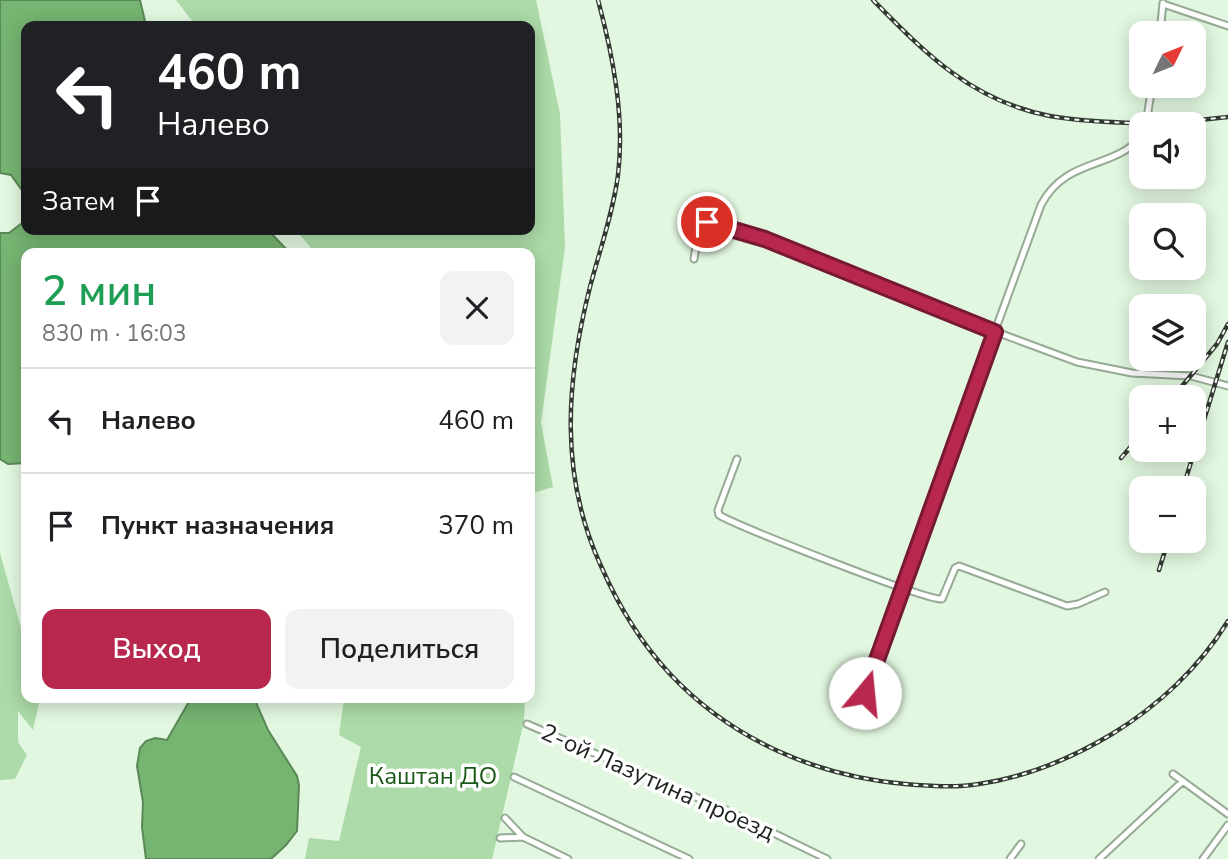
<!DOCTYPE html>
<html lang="ru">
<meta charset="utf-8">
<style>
:root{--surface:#fff;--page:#f2f2f2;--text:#202124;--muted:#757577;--line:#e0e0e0;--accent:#b8274e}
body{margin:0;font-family:"Nunito Sans",sans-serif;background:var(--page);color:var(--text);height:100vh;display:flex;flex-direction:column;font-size:26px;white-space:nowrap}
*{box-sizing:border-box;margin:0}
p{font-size:23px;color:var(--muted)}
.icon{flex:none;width:38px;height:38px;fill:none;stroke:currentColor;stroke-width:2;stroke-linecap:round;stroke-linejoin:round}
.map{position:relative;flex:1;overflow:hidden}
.panel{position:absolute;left:21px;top:248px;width:514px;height:455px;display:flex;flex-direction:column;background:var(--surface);border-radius:14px;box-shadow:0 4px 18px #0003}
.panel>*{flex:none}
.top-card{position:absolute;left:21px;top:21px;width:514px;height:214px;border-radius:14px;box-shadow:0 4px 18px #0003;background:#202124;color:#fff;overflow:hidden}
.needle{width:46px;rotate:47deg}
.fabs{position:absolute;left:1129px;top:21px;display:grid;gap:14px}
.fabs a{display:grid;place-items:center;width:77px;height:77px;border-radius:14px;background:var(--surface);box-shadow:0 4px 18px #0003;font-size:35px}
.pin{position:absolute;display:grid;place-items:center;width:60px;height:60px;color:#fff;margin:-30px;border:4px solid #fff;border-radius:50%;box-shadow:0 2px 7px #0007}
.me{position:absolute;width:77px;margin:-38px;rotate:17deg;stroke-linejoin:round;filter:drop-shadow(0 0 5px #0008)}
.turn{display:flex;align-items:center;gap:24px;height:147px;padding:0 21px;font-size:32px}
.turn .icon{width:91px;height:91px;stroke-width:2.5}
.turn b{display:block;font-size:49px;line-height:60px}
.then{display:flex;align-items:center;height:66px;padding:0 21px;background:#0003;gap:14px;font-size:26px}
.round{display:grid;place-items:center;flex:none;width:74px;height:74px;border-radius:14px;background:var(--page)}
.overview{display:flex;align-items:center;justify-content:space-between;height:119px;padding:0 21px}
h1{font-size:42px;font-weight:600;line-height:52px;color:#1e9e55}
.cta{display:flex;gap:14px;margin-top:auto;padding:14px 21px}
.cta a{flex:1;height:80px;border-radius:14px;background:var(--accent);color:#fff;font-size:28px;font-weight:600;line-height:80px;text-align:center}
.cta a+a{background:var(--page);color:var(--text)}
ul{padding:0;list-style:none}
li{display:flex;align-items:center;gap:21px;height:105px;padding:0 21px;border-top:2px solid var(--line)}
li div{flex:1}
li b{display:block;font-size:26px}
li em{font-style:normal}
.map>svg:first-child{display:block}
</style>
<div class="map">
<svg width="1228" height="859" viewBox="0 0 1228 859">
<rect width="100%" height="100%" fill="#e1f7df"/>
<path fill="#acdaa8" d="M 176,0 L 536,0 L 560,114 L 565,247 L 541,423 L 553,487 L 530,494 L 530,254 L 316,254 L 295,229 L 530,229 L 530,26 L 196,26 Z
M 0,553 L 26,646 L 26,698 L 40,699 L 33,730 L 18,711 L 18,742 L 27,755 L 15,779 L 0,780 Z
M 344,698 L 525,698 L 524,721 L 492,859 L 305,859 L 309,838 L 339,841 L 361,747 L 339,735 Z"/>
<path fill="#76b471" stroke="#5b8857" stroke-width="2" d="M 0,0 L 140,0 L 145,21 L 148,26 L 26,26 L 26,196 L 11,175 L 0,173 Z
M 26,220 L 26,229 L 267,229 L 291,254 L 26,254 L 26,463 L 8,464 L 0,459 L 0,233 L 9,233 Z
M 191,698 L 254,698 L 268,730 L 297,776 L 299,785 L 297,831 L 286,845 L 271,859 L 146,859 L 142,827 L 143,802 L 137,766 L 140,748 L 146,741 L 155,738 L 167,740 Z"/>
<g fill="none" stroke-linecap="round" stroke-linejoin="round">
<defs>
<path id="minor" d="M 1163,4 L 1228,26
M 1160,33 L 1163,3
M 1146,124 L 1152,86
M 694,259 L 699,227 L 707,222 L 765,239 L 929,307 L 1077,362 L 1132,373 L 1191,376 L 1228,386
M 737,459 L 718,510 L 719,515 C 740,527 927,601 942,599 L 955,568 L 959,566 L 1067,606 L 1078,604 L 1105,592
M 877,654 L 879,666 L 886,681 L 880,696 L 873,699 L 865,693 L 866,684 L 1041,205 C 1066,157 1113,170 1141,137
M 527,724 L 728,811 L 827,859
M 1173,774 L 1228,814
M 514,777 L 689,859
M 505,818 L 523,837 L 568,859
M 500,838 L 523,837
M 1010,859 L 1021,844
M 1099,859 L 1183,781
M 1203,859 L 1228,825"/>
</defs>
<use href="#minor" stroke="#96ab94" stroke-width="9"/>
<use href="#minor" stroke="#fff" stroke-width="5"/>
<defs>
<path id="rail" d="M 598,0 C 613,56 625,117 618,175 C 613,213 600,249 590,287 C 566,381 559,475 601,566 C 618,605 641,643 670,674 C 732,740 816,776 905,784 C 930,786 955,788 979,784 C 1027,777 1072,758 1112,734 C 1158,706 1200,667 1228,621
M 873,0 C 926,54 972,101 1050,116 C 1082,122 1118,122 1151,124
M 1161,124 L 1228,117
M 1173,397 L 1217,344 L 1228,324
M 1121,458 L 1141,435
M 1183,488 L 1228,342
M 1159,570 L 1168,541"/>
</defs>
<use href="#rail" stroke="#323b31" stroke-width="4.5"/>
<use href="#rail" stroke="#fff" stroke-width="2" stroke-dasharray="5" stroke-linecap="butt"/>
</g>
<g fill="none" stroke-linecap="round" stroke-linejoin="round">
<defs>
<path id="route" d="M 707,222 L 765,239 L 995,332 L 865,693"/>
</defs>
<use href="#route" stroke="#781933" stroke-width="18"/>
<use href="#route" stroke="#b8274e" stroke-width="12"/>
</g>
<g text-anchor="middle" stroke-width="7" stroke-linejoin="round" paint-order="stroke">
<g font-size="24" fill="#185716" stroke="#fff">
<text x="433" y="784">Каштан ДО</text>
</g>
<g font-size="24" fill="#1b231b" stroke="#fff">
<text transform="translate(658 782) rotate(24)" y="8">2-ой Лазутина проезд</text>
</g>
</g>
</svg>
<div class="fabs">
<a><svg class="needle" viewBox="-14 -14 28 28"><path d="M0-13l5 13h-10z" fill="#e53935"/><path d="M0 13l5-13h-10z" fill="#757577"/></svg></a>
<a><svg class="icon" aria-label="sound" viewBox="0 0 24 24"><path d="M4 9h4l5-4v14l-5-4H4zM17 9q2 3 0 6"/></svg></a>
<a><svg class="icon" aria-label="search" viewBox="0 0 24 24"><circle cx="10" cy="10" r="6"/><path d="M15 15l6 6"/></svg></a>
<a><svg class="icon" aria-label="layers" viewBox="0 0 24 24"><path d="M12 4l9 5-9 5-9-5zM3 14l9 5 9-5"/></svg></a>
<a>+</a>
<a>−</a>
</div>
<div class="pin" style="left:707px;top:222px;background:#d93025"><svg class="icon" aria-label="arrive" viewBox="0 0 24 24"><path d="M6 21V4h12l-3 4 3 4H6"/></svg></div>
<svg class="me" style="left:865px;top:693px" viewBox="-20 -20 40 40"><circle r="19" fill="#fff"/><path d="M0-13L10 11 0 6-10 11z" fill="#b8274e"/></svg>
<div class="top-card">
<div class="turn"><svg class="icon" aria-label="left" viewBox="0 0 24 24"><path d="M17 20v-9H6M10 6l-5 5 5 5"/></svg><div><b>460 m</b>Налево</div></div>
<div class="then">Затем<svg class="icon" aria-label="arrive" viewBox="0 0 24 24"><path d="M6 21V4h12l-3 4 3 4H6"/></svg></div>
</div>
<section class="panel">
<div class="overview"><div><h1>2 мин</h1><p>830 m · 16:03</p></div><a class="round"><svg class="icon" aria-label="close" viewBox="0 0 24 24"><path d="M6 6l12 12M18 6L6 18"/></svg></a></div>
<ul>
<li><svg class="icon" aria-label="left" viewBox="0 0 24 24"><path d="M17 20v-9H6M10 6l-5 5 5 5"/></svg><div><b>Налево</b></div><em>460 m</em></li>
<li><svg class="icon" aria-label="arrive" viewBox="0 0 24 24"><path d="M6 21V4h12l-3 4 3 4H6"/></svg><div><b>Пункт назначения</b></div><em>370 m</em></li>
</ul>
<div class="cta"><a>Выход</a><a>Поделиться</a></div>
</section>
</div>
